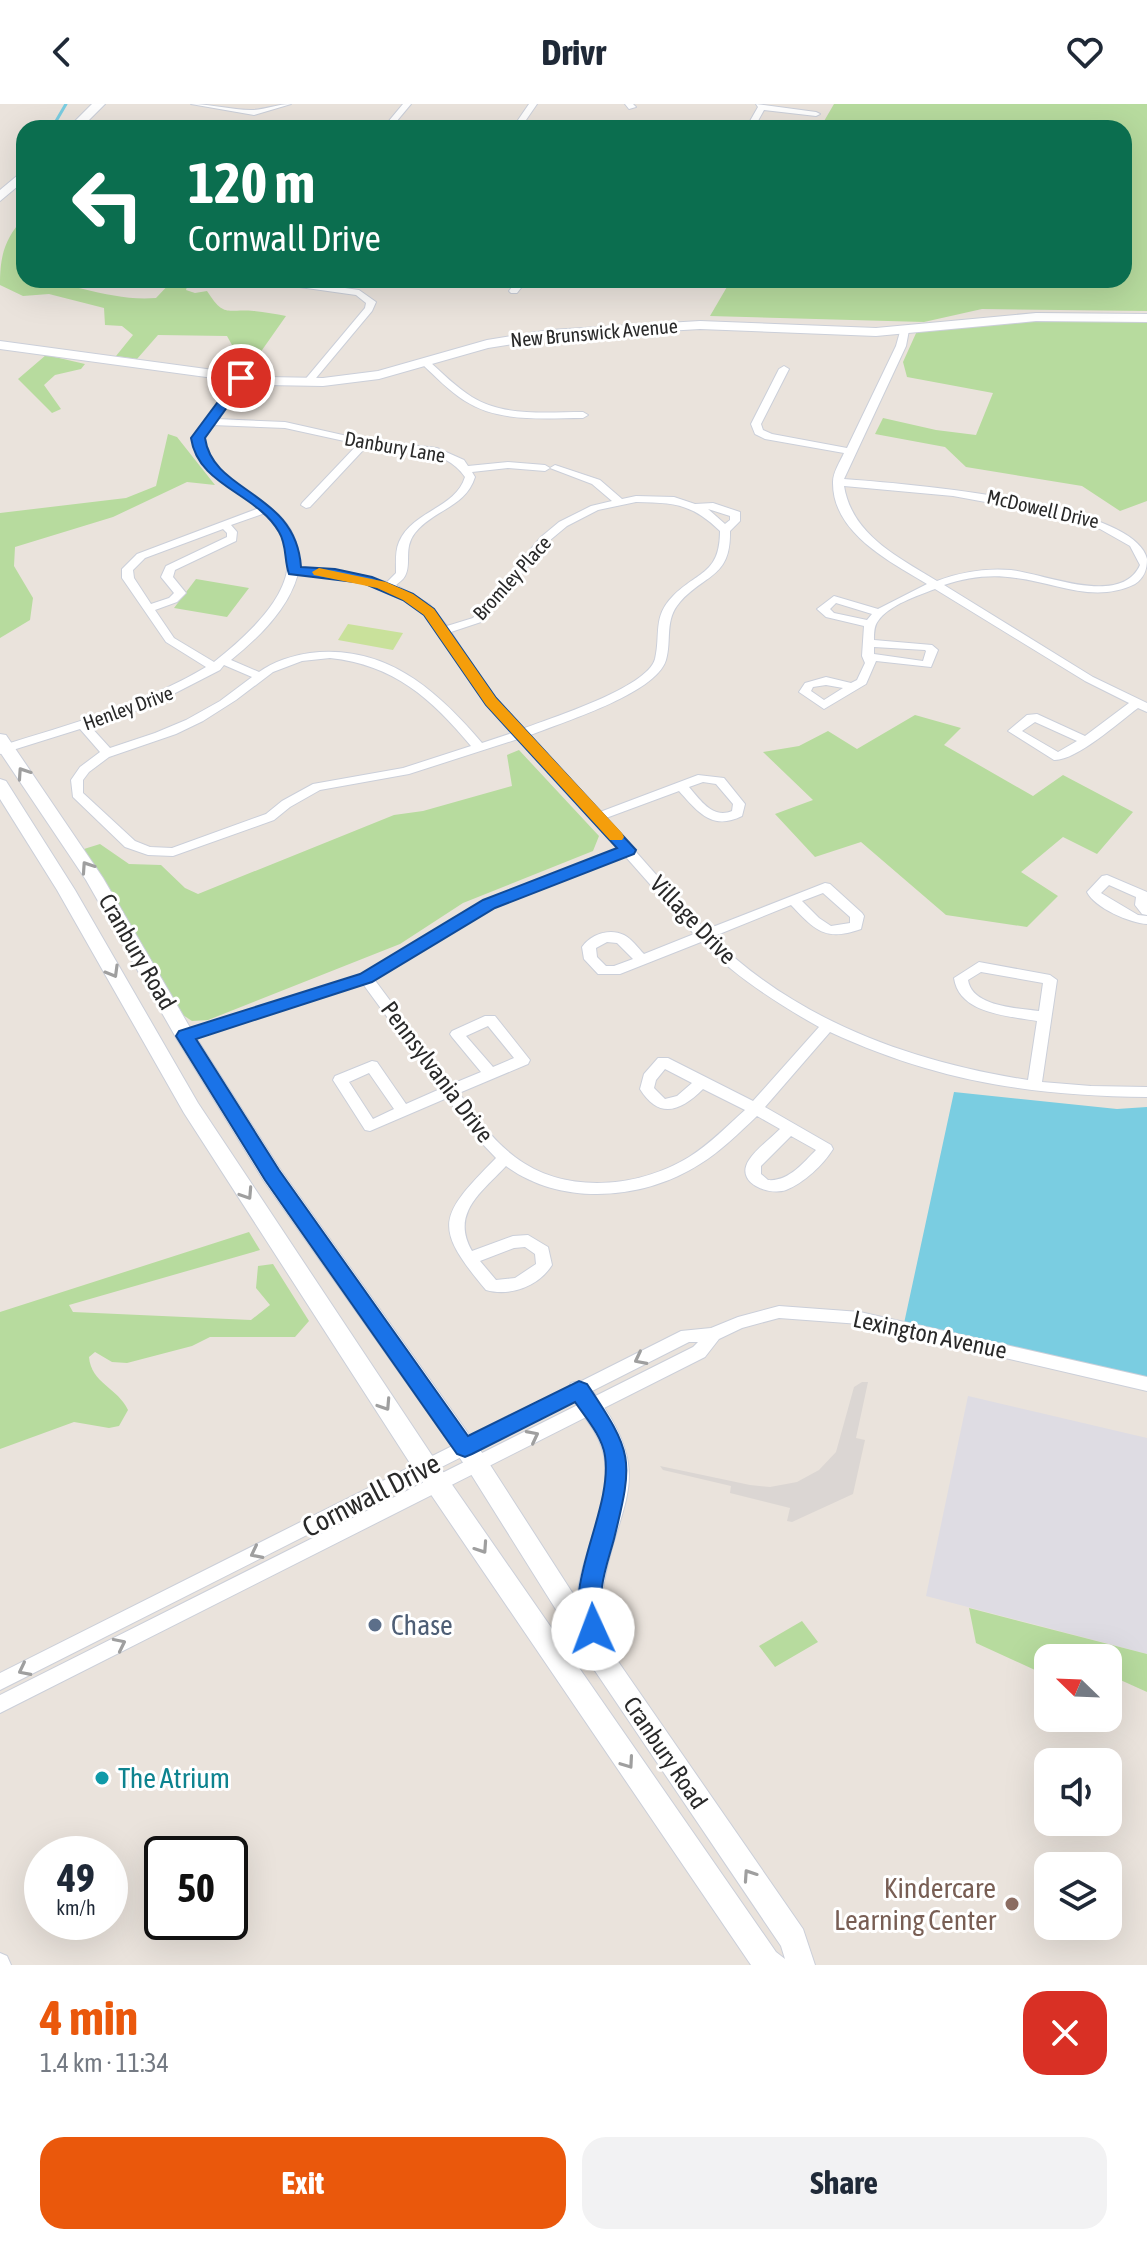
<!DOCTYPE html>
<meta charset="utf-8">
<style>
:root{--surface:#fff;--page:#f2f2f3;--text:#1f2937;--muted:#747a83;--accent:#ea580c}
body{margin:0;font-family:"Asap Condensed",sans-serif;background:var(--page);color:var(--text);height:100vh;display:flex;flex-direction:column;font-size:30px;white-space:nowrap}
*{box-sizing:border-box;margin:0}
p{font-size:26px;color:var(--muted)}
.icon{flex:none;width:44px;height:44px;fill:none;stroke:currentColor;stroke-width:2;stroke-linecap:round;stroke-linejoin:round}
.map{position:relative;height:1861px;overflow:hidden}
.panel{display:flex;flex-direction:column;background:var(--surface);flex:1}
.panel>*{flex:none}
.top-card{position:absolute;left:16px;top:16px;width:1116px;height:168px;border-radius:24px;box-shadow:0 8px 32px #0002;background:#0b6e4f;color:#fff;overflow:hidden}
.needle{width:52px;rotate:293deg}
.tools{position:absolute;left:1034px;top:1540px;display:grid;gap:16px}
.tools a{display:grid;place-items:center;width:88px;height:88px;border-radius:16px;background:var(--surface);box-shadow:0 8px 32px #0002;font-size:40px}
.speed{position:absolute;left:24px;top:1732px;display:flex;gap:16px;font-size:40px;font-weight:700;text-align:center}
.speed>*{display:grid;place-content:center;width:104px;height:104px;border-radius:50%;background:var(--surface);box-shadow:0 8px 32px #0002;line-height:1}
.speed small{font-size:20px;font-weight:400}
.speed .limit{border:4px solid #111;border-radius:12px;background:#fff;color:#111}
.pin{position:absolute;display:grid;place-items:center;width:68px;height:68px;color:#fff;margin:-34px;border:4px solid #fff;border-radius:50%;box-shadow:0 2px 8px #0007}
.me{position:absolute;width:88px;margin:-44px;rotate:358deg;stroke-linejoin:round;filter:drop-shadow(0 0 6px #0008)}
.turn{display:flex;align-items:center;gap:28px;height:168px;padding:0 40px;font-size:36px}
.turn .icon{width:104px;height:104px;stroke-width:2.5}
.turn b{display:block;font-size:56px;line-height:68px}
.round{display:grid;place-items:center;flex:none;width:84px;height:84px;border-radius:24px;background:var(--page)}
.summary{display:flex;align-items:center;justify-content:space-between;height:136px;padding:0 40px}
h1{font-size:48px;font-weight:700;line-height:60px;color:var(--accent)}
.button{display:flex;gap:16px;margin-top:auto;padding:16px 40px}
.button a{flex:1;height:92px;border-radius:24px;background:var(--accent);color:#fff;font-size:32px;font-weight:700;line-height:92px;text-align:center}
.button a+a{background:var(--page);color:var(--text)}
header{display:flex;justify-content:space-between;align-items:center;height:104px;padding:0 40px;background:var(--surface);font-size:36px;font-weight:700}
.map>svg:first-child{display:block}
</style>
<header><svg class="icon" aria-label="back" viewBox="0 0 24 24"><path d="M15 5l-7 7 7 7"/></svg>Drivr<svg class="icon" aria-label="heart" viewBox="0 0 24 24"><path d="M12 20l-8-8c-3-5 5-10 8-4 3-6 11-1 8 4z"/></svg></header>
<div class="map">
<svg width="1147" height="1861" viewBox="0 0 1147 1861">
<rect width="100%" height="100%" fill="#eae3dc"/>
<path fill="#dedce3" d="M 968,1292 L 1147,1334 L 1147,1550 L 926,1492 Z"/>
<path fill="#b7db9e" d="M 834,0 L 1147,0 L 1147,207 L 982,205 L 924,218 L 710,212 L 731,176 L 1124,176 L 1124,24 L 820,24 Z
M 24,113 L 24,176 C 69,176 110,198 156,194 L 173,176 L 189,176 L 186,186 L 195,189 L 207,187 C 225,215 227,204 254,207 C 265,208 276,210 286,212 L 248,266 L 218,265 L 232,241 L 227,232 L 158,231 L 137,255 L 116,252 L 133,231 L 122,222 L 105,221 L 104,204 L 49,190 L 23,192 L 0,181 C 0,152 4,136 24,113 Z
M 1031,216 L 1147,218 L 1147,397 L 1120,407 L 1082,382 L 966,363 L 945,343 L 875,330 L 883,314 L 936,326 L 976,331 L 993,289 L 907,273 L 903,258 L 917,227 Z
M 46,251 L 85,260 L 81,265 L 55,271 L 44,281 L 61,305 L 52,309 L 18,275 Z
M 168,330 L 177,333 L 215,381 L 187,378 L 113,413 L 15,443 L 14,462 L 33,494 L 30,516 L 0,534 L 0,409 L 126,394 L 156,382 Z
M 196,475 L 249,484 L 227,513 L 174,504 Z
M 915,611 L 961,624 L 944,641 L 1033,692 L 1063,671 L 1133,708 L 1097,750 L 1063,733 L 1021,768 L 1058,792 L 1027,823 L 946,811 L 861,738 L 815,753 L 775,710 L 813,696 L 763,648 L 799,642 L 828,627 L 857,645 Z
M 519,646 L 599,732 L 593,747 L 463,799 L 400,840 L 208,916 L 192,917 L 180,909 L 84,745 L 100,740 L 129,760 L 161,761 L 185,784 L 198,790 L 394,711 L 423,707 L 512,682 L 507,651 Z
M 249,1128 L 260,1146 L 69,1201 L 73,1208 L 251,1216 L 270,1201 L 256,1184 L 258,1162 L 273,1160 L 309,1217 L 295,1233 L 210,1233 L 192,1242 L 127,1259 L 112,1258 L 95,1248 L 89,1253 C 91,1279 118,1284 128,1306 L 119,1322 L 109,1324 L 74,1318 L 0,1345 L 0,1208 Z
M 969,1504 L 1147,1550 L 1147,1588 L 1116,1574 L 1108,1576 L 1108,1554 L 1048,1554 L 1048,1572 L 976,1539 Z
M 802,1517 L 818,1538 L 775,1563 L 759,1542 Z"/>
<path fill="#c9e19b" d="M 348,520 L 403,529 L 393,546 L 338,536 Z"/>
<path fill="#dbd6d3" d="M 862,1278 L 868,1278 L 856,1334 L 865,1336 L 853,1390 L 792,1418 L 787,1417 L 790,1404 L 730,1389 L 731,1382 L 663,1366 L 660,1362 L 750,1381 L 770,1383 L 797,1378 L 819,1366 L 836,1348 L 854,1283 Z"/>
<path fill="#7acde1" d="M 954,988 L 1117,1005 L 1147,1003 L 1147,1280 L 903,1224 Z"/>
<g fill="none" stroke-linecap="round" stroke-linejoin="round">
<path stroke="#7acde1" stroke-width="3" d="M 52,24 L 66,0"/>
<defs>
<path id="street" d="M 191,0 C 212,0 231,6 251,6 C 264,6 277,0 291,0 L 254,11 Z
M 403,0 L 411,0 L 391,24 L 383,24 Z
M 529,0 L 537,0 L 526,16 L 525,24 L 517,24 L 518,16 Z
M 625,0 L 633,0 L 636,3 L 629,5 Z
M 756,0 L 816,8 L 820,10 L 816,12 L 764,6 L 754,24 L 746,24 L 758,3 Z
M 266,176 L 289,176 L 359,186 L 376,198 L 372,207 L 311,280 L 303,278 L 365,204 L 366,199 L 356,191 L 271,179 Z
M 517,176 L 527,176 L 517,189 L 511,189 L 509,187 Z
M 901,224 L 909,226 L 906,242 L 844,375 C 897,379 1134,397 1147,455 C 1147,466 1144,474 1135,480 C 1094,500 1057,479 1016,474 C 991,470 968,473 944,481 L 1093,573 L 1147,599 L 1147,608 L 1138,604 C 1119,618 1076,657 1054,656 L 1008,627 L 1027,611 L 1037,610 L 1085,632 L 1129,599 L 1085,577 L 935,485 C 917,492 889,501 878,517 C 874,522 874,529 874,536 L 932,541 L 938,546 L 931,563 L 876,557 L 866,580 L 824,605 L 799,588 L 805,579 L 826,573 L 851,579 L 857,576 L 865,559 L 862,552 L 864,522 L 826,513 L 817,505 L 834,492 L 878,505 L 927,480 C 891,458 832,429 833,378 C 833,368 840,358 844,349 L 765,335 L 755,330 L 751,320 L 779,265 L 784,262 L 789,265 L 761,320 L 763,326 L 772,330 L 847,344 L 896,242 ZM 844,382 L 953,392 L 1057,411 L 1100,425 L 1130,442 L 1140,461 C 1121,504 1043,469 1011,466 C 984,464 961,468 937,477 C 898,453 852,431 844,382 ZM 836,499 L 872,510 L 867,516 L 834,509 L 830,505 ZM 874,543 L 925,546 L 926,547 L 923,557 L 874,550 ZM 826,581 L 843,584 L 824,596 L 811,587 L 813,583 ZM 1035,618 L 1077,637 L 1058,648 L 1022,627 Z
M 422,256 L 428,256 C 442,269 456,283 472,293 C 504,313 547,308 583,308 L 588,311 L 583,314 C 544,314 499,319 465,297 C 449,287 436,273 422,260 Z
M 238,272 L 246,274 L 216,315 L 285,318 L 365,336 L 437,344 L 464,356 L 468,362 L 508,358 L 545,361 L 550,364 L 555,361 L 600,376 L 622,395 L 636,392 L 674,393 L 695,400 L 713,399 L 740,408 L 740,417 L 730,427 C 731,474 705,470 680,498 C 664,516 672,536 666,556 C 656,590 560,619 528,632 L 600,708 L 698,671 L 724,674 L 745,700 L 742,712 C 712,727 698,708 679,687 L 606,714 L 705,826 L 825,779 L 830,780 L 862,809 L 864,812 L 861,825 C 825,838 815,826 791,801 L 712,833 C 797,917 912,958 1028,976 L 1037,917 C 1009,912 959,910 954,874 L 979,858 L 1050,871 L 1057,876 L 1042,978 L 1091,982 L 1147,983 L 1147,993 C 1031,992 936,977 830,928 L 765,1003 L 831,1041 L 833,1045 C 823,1061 804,1079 786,1086 C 769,1092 734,1079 749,1056 C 756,1045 770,1035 780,1025 L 757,1012 C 739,1029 721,1047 700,1060 C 644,1096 562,1103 506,1062 C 482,1088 450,1109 472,1147 L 513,1132 L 528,1131 L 548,1143 L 552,1161 C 539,1182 510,1193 486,1186 C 432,1122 439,1112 496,1054 L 475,1032 L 447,994 L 370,1027 L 365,1026 L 333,976 L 335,972 L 372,957 L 377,958 L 406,1000 L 440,985 L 363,880 L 185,937 L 178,932 L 180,928 L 361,871 L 484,797 L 619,745 L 607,730 L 518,635 L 409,670 L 320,686 L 290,703 L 274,716 L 173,752 L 148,751 L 125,743 L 73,693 L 71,676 L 80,663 L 100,648 L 80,625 L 0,650 L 0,642 C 71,620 142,601 206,563 L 166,538 L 122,474 L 122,465 L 137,450 L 259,404 C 229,382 204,371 193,334 ZM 212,321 L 285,324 L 358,340 L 302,399 L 301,401 L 306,404 L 310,403 L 367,342 C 401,346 444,342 465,373 C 456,404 412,407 399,438 C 395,447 396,459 396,469 L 387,478 L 352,469 L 299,464 C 301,403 249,399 216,362 C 209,354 206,344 203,334 ZM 508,364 L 545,367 L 550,364 L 592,380 L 612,397 L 591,402 L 559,418 L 541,433 L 473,514 L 447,522 L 429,500 L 396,481 C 399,478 403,476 405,472 C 412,460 403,444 415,429 C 433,406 466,403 475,373 L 472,368 ZM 636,398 C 674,399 691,399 720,427 C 720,470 698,467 673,492 C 652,513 661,531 655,555 C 647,584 551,614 522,625 L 489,586 L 451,528 L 481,518 L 549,437 L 567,422 L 598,406 ZM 708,405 L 730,412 L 730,416 L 725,420 ZM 265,409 C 323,464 259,522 214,558 L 174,534 L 155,506 L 177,498 L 186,489 L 173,473 L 175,466 L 236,437 L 237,428 L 231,421 ZM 223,425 L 227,429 L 227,433 L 166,462 L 161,473 L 174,489 L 169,494 L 151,500 L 134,474 L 133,466 L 145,454 ZM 298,470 C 340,473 387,476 421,505 C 441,522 452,548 466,570 C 480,591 496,610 512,629 L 482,639 C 436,585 385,540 310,549 C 293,551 273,558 259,568 L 231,556 C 258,534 288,506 298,470 ZM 330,554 C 394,561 431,594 471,642 L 403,664 L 313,680 L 282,697 L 266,710 L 172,744 L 150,743 L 135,737 L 83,689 L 83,676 L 89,668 L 109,653 L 176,630 L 203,617 L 236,596 L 273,568 L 302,557 ZM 224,561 L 252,573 L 220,597 L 186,616 L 155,629 L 110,644 L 90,622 L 150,602 L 220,566 ZM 703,678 L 716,680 L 733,700 L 732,707 C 713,715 701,697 689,683 ZM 625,752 L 694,830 L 644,850 C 638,844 632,835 624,831 C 610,824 591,830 582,843 L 584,855 L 598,870 L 620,870 L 701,838 C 735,872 776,899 819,923 L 753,997 L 668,954 L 658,954 L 644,970 L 640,985 C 659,1016 681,1007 703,985 L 745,1006 C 727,1022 710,1040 689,1053 C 638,1084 565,1091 515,1053 C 492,1036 476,1012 459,989 L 528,960 L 530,956 L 495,912 L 485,912 L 452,927 L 450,930 L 452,933 L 481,968 L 452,980 L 374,875 L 494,803 ZM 823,789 L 850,813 L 850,819 L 831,822 L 819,814 L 802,797 ZM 607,838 L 617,839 L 633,855 L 614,862 L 606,862 L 597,853 L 596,844 ZM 981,868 L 1043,879 L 1039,907 C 1018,904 972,903 968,876 ZM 488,922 L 514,954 L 493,963 L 466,932 ZM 665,965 L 692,979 L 677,992 L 665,995 L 654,984 L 656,976 ZM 369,969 L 394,1005 L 373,1015 L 349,978 ZM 791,1032 L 816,1046 C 803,1059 788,1078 768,1076 L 761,1070 L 761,1062 ZM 525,1143 L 535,1150 L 536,1160 L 515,1174 L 496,1176 L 480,1157 L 514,1144 Z
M 1107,771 L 1147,788 L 1147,811 L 1142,810 L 1135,801 L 1136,793 L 1109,781 L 1101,789 L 1138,811 L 1147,812 L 1147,820 C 1130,819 1095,804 1087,788 L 1102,772 Z
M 779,1202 L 860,1208 L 1147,1273 L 1147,1287 L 860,1220 L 779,1214 L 742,1224 L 719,1235 L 705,1253 L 0,1609 L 0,1591 L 693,1243 L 698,1238 L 689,1238 L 0,1586 L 0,1569 L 681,1227 L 711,1224 L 738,1213 Z
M 0,1849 L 7,1852 L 11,1861 L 0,1861 Z"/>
<path id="secondary" d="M 92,0 L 105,0 L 81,24 L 68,24 Z
M 24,66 L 24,77 L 0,97 L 0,86 Z
M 1036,209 L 1147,210 L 1147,218 L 1036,217 L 876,232 L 700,225 L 550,234 L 488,244 L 379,275 L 323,282 L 266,281 L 0,245 L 0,237 L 266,273 L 323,274 L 378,267 L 487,236 L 550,226 L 700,217 L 876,224 Z
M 0,630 L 6,631 L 103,774 L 192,927 L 280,1065 L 485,1353 L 577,1496 C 580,1446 618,1394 602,1344 C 595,1322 577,1306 567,1286 L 571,1279 C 586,1274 590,1284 599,1296 C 657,1377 615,1402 603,1485 C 601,1503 606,1522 606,1540 L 803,1825 L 815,1861 L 751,1861 L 417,1370 L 184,1009 L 57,786 L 0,695 L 0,675 L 6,677 L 75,786 L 198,999 L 435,1356 L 776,1848 L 785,1855 L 781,1842 L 587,1555 L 469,1367 L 264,1077 L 178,937 L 86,776 L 0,648 Z"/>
</defs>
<use href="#street" stroke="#cbcfd9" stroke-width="2"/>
<use href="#secondary" stroke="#cbcfd9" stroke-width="2"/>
<use href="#street" fill="#fff" fill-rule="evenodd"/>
<use href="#secondary" fill="#fff" fill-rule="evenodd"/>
</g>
<defs><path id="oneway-chevron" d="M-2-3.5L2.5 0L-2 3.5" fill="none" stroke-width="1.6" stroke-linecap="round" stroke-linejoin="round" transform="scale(2)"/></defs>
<g stroke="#9f9f9f">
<use href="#oneway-chevron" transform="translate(23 669) rotate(-124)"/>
<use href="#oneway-chevron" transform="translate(87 763) rotate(-124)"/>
<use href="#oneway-chevron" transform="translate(113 868) rotate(60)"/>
<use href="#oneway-chevron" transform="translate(247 1090) rotate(57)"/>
<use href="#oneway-chevron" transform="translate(640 1255) rotate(153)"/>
<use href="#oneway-chevron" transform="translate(385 1301) rotate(57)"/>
<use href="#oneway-chevron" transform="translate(533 1332) rotate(-27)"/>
<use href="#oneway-chevron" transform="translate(482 1444) rotate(56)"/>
<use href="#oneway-chevron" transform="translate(256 1449) rotate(153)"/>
<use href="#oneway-chevron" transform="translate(120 1540) rotate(-26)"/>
<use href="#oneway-chevron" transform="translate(24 1566) rotate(153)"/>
<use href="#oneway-chevron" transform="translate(628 1659) rotate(55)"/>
<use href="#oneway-chevron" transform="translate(749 1771) rotate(-124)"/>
</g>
<path fill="#1a73e8" stroke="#114b97" stroke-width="2" d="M 237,272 L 248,274 L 205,334 C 213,390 296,387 301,463 L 335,465 L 372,473 L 413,490 L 434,505 L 496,594 L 636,746 L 634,750 L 495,804 L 372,878 L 196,935 L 279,1066 L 468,1332 L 579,1277 L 587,1280 C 633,1349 634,1354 614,1435 C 610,1450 604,1467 602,1483 C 601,1499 608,1517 601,1532 L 593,1535 L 584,1532 C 561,1481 613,1407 605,1352 C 602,1332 586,1314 575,1298 L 472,1350 L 465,1353 L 457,1350 L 265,1076 L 176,932 L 179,927 L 360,870 L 483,796 L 617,744 L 486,601 L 424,511 L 403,496 L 363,479 L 289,470 C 284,456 287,441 279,428 C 257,389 198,382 191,334 Z"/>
<path fill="#f59e0b" d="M 319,464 L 386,478 L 413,490 L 434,505 L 496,594 L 622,729 L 624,733 L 622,736 L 610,736 L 486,601 L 424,511 L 403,496 L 377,484 L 314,471 L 312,468 Z"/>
<circle fill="#5c6f8a" stroke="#fff" stroke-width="3" cx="375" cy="1521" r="8"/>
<circle fill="#0f9aa8" stroke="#fff" stroke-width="3" cx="102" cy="1674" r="8"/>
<circle fill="#8d6e63" stroke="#fff" stroke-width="3" cx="1012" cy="1800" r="8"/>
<g text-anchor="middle" stroke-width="6" stroke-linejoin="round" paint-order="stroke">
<g font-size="20" fill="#292929" stroke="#fff">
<text transform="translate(594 229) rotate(-5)" y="7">New Brunswick Avenue</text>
<text transform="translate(395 343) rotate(10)" y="7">Danbury Lane</text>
<text transform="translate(1043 405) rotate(13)" y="7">McDowell Drive</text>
<text transform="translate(512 474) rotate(-48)" y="7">Bromley Place</text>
<text transform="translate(128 604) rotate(-20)" y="7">Henley Drive</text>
</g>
<g font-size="24" fill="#292929" stroke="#fff">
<text transform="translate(693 816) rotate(46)" y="8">Village Drive</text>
<text transform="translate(137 848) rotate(60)" y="8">Cranbury Road</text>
<text transform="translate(437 968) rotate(53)" y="8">Pennsylvania Drive</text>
<text transform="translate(930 1231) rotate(12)" y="8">Lexington Avenue</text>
<text transform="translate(665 1649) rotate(56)" y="8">Cranbury Road</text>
</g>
<g font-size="28" fill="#292929" stroke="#fff">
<text transform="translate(371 1391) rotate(-27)" y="10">Cornwall Drive</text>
</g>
<g font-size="28" fill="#4e5e75" stroke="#fff" text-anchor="start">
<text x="391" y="1531">Chase</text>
</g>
<g font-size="28" fill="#0d838f" stroke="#fff" text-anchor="start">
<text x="118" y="1684">The Atrium</text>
</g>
<g font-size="28" fill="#785e54" stroke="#fff" text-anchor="end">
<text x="996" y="1794">Kindercare<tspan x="996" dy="32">Learning Center</tspan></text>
</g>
</g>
</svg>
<div class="tools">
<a><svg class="needle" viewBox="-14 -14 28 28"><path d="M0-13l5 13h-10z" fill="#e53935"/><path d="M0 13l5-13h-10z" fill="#747a83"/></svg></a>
<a><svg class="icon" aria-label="sound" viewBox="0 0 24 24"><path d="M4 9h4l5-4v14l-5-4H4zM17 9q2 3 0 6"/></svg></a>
<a><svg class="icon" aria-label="layers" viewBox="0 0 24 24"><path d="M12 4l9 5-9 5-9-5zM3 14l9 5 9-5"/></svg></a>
</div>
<div class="speed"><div>49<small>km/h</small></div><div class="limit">50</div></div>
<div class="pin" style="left:241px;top:274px;background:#d93025"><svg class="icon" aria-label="arrive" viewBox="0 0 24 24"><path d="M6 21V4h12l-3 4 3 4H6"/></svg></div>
<svg class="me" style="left:593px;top:1525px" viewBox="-20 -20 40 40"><circle r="19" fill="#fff"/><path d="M0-13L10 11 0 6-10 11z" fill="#1a73e8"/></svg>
<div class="top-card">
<div class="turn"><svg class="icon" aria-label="left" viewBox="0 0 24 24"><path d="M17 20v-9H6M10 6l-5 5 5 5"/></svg><div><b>120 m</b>Cornwall Drive</div></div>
</div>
</div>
<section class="panel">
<div class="summary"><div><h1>4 min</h1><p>1.4 km · 11:34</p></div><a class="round" style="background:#d93025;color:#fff"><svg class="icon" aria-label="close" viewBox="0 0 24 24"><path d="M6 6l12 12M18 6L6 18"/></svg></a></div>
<div class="button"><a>Exit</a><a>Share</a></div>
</section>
